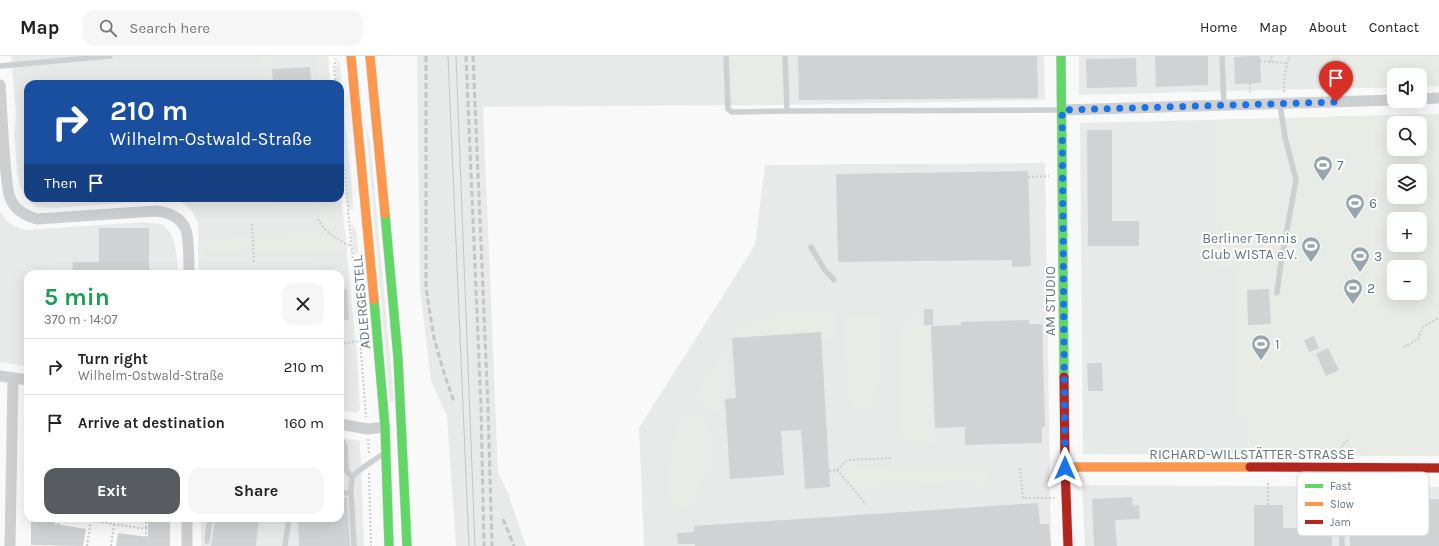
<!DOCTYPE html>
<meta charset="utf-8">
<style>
:root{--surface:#fff;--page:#f6f6f6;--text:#222;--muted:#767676;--line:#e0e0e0;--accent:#585c60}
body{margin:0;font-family:Karla,sans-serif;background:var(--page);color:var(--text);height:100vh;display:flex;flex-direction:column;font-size:15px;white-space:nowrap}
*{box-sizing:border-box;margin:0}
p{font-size:13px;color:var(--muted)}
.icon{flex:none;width:22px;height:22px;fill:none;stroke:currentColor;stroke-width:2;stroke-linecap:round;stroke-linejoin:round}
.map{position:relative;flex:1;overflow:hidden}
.drawer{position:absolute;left:24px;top:214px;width:320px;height:252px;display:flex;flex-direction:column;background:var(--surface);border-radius:12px;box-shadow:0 4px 16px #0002}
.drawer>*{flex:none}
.top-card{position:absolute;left:24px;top:24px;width:320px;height:122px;border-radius:12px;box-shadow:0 4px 16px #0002;background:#1a4fa0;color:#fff;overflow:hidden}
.buttons{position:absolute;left:1387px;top:12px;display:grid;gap:8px}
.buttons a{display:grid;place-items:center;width:40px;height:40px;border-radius:8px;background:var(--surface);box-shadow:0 4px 16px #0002;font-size:20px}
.pin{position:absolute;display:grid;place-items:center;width:34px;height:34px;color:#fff;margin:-41px -17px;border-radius:50% 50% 50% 0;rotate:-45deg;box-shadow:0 0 4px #0007}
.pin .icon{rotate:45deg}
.me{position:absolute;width:44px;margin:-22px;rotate:0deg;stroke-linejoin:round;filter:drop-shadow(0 0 3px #0008)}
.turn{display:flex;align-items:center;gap:14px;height:84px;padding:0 20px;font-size:18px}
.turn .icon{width:52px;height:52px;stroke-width:2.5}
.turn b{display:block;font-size:28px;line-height:34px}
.then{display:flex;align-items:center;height:38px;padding:0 20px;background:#0003;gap:8px;font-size:15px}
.round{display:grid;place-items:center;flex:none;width:42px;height:42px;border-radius:12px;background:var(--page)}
.overview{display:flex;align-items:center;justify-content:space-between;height:68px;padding:0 20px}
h1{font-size:24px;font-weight:700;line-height:30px;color:#1e9e55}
.action{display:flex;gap:8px;margin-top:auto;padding:8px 20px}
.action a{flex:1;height:46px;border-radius:12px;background:var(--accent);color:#fff;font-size:16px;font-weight:700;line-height:46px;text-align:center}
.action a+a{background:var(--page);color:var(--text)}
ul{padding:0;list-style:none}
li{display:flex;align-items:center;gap:12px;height:56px;padding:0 20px;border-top:1px solid var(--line)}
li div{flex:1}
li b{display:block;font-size:15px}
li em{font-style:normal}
header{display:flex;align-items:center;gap:24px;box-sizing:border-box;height:56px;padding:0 20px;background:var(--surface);border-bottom:1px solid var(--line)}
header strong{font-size:19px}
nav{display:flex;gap:22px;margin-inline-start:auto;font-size:14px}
.search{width:280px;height:36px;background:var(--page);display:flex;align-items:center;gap:10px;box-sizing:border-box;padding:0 14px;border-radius:12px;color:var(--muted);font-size:15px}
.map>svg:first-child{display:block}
</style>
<header>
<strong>Map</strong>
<div class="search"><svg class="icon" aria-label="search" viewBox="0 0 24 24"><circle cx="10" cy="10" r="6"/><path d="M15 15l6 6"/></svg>Search here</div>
<nav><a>Home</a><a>Map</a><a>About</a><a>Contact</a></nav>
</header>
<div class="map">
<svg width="1439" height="490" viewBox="0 0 1439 490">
<rect width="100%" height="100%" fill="#f9f9f9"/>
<path fill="#e8e9e9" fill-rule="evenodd" d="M 11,0 L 328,0 L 330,28 L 28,28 L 28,142 L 340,142 L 340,128 L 358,313 L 360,353 L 357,357 L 340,354 L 340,218 L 199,218 L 198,167 L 192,155 L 184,148 L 175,144 L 166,144 L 51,152 L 37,151 L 27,144 L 20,130 L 17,116 L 14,78 L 16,59 Z
M 417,0 L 1044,0 L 1045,44 L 780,49 L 483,51 L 498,416 L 509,440 L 526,490 L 456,490 L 447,360 L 431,325 L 420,232 Z
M 1079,0 L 1439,0 L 1439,30 L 1420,30 L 1420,19 L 1394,19 L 1394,31 L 1079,39 Z
M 1439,58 L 1439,400 L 1083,398 L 1080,67 ZM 1394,67 L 1420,67 L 1420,93 L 1394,93 ZM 1394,115 L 1420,115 L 1420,141 L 1394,141 ZM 1394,163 L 1420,163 L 1420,189 L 1394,189 ZM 1394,211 L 1420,211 L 1420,237 L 1394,237 Z
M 1045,107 L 1051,490 L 644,490 L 639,372 L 755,189 L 765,109 Z
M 0,155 L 5,163 L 12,169 L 21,173 L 29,174 L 143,166 L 160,168 L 164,170 L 170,176 L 174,185 L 177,203 L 178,218 L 28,218 L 28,310 L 0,306 Z
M 340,382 L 360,385 L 364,490 L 201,490 L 201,462 L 340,462 Z
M 1082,429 L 1439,431 L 1439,490 L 1085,490 Z"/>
<path fill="#e8ebe6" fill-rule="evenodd" d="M 262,0 L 271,0 L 273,28 L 270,28 L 269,10 L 262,10 Z
M 316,0 L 328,0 L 330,28 L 318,28 Z
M 731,0 L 785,0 L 786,48 L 736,49 L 733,35 Z
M 1275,0 L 1287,0 L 1287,2 L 1284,6 L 1274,5 Z
M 1323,0 L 1439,0 L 1439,30 L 1420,30 L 1420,19 L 1394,19 L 1394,31 L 1324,33 Z
M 339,1 L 353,145 L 353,155 L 348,151 L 340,61 L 340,28 L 337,28 L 335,12 L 339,5 Z
M 1439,58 L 1439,400 L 1248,399 L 1247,360 L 1238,362 L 1238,211 L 1215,211 L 1215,64 ZM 1394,67 L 1420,67 L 1420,93 L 1394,93 ZM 1394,115 L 1420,115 L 1420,141 L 1394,141 ZM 1394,163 L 1420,163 L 1420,189 L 1394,189 ZM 1394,211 L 1420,211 L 1420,237 L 1394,237 Z
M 366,70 L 370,85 L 394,345 L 390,346 Z
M 279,142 L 324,142 L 343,161 L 347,194 L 255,194 L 254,180 L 324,175 L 321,150 L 279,152 Z
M 351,168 L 356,174 L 358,196 L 354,199 Z
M 250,181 L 250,193 L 242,193 L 242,194 L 204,194 L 204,202 L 198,202 L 198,184 Z
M 913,254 L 922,254 L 922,272 L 928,272 L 935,383 L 932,388 L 914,389 L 898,373 L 898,367 L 901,363 L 900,273 Z
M 805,255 L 832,256 L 835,257 C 839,266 838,282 828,286 L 827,281 L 824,282 L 823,275 L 730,280 L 749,265 L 770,258 Z
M 884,260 L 881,271 L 882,321 L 879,327 L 875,329 L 874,349 L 873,354 L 854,353 L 852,348 L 849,347 L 843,262 Z
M 349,263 L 353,263 L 355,284 L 340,286 L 340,265 Z
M 356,288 L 358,313 L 340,313 L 340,289 Z
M 727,290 L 730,340 L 720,341 L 720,354 L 710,354 L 694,343 L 711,314 Z
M 688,354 L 708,364 L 712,383 L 713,410 L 697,435 L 694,449 L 691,451 L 676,451 L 669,441 L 668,425 L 670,400 L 676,371 Z
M 847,406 L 852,406 L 852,413 L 984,410 L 988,412 C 992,422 988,429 978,432 L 977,424 L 856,432 L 841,415 L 842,411 Z
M 201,462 L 206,462 L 202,490 L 201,490 Z"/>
<path fill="#d0d2d3" d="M 798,0 L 1037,0 L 1038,42 L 799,44 Z
M 1155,0 L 1208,0 L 1208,29 L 1156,31 Z
M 1254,0 L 1260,0 L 1261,27 L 1235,28 L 1234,1 Z
M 1136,2 L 1137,31 L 1087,32 L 1086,3 Z
M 310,11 L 311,28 L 273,28 L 272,13 Z
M 1087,74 L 1112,74 L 1112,165 L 1139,165 L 1139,190 L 1088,190 Z
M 1028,115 L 1031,210 L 1012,211 L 1012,204 L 838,206 L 836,118 Z
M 99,172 L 149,172 L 149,218 L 72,218 L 73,206 L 99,206 Z
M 340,233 L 347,233 L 349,264 L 340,265 Z
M 1269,233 L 1271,268 L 1248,269 L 1247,234 Z
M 924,253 L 933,253 L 933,269 L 924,269 Z
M 1029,264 L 1029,268 L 1042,268 L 1045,371 L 1042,371 L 1042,387 L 965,389 L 965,371 L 935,372 L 931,270 L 961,269 L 961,266 Z
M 821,276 L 830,431 L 805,433 L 801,374 L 781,375 L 784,419 L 730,423 L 725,343 L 736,342 L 732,282 Z
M 1314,280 L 1319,292 L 1309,296 L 1304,284 Z
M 1328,292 L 1339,314 L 1326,320 L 1316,298 Z
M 1087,307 L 1102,307 L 1103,335 L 1088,335 Z
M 340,441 L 347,441 L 350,490 L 299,490 L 298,462 L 340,462 Z
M 1132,441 L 1133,450 L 1139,449 L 1140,463 L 1115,464 L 1117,490 L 1094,490 L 1092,443 Z
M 1424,443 L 1439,443 L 1439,490 L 1350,490 L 1349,470 L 1425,468 Z
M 1038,447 L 1040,468 L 1049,468 L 1051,490 L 695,490 L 695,488 L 678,488 L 677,477 L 694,476 L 694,470 Z
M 1254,449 L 1283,449 L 1283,472 L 1332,472 L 1332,490 L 1254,490 Z
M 31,462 L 55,462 L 55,468 L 86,473 L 83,490 L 31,489 Z
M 148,462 L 170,462 L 170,490 L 116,490 L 118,477 L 148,481 Z
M 215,462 L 259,462 L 256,490 L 211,490 Z"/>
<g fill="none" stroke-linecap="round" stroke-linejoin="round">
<defs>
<path id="fast" d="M 1061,0 L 1064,321
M 385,158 L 398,302 L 407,490
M 374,244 L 385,371 L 389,490"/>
<path id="slow" d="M 351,0 L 374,244
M 370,0 L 385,158
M 1065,411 L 1250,411"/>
<path id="jam" d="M 1064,321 L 1065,411 L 1068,490
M 1250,411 L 1439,412"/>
</defs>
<use href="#fast" stroke="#d5d6d7" stroke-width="10"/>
<use href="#slow" stroke="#d5d6d7" stroke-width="10"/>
<use href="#jam" stroke="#d5d6d7" stroke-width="10"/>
<path stroke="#cbcccd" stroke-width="2" stroke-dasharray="2 2" stroke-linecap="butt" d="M 1272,0 L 1270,6 L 1287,7
M 1260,5 L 1270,6
M 1250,27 L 1250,36
M 336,28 L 334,12 L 336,3
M 1284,36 C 1284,24 1285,11 1290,0
M 340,69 L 358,257 L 366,361
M 1028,121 L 1049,120
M 318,163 C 324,176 339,185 351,190
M 252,168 L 254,207
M 340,288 L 360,285
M 1404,291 L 1418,283 L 1422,273 L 1427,268 L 1439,262
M 368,383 L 369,397
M 1340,399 L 1342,389 L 1348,384
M 1020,412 L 1023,442 L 1054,442
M 837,414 L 866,448
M 829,415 L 837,414 L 847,404 L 891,402
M 369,417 L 371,490
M 1268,427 L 1268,449
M 74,462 L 146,473 L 146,481
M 146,462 L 146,473
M 58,469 L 59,464 L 64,464 L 64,462
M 1313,472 L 1314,467 L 1317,464 L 1334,462
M 87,490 L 91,464
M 111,490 L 114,468"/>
<path stroke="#cecfd0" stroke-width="5.5" d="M 726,0 L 728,53 L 732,56 L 787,55
M 785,0 L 787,55 L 1062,54
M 1222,0 L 1224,50
M 0,10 L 110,0
M 811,191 L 824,213 L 834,224
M 1277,237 L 1281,206 L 1296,124 L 1285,81 L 1280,48
M 340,385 L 343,386 L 345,390 L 346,414 L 352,421
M 1341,412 L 1342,490
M 340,437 L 351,437 L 354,490
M 351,437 C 351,432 351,424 353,420 C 355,416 378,402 384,397
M 207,485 L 210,462
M 285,490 L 289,462"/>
<path stroke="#cecfd0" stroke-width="11" d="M 0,29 C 2,58 3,87 6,116 C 7,125 7,136 11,144 C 16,155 26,160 37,163 L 156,155 C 168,156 182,162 186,174 C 189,183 189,208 189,218
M 1420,43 L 1439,42
M 1062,54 L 1394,44
M 0,320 L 28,324
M 340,368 L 368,373 L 385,371
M 187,462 L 187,490
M 10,490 L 13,322"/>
<use href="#fast" stroke="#63d668" stroke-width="9"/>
<use href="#slow" stroke="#ff974d" stroke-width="9"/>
<use href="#jam" stroke="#b3261e" stroke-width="9"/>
<path stroke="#c3c5c6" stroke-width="1" d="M 448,0 L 469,490
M 456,0 L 475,490"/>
<path stroke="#c3c5c6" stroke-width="3" stroke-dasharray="6 3" stroke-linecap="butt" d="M 426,0 L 426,232 L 434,282 L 444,317 L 454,346
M 466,0 L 481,351 L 484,490
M 473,0 L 488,351 L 492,490
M 503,463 L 514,490"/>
</g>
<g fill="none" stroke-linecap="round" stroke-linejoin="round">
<path stroke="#1a73e8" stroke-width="7" stroke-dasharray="0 12.6" d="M 1065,412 L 1062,54 L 1336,46"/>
</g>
<defs>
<symbol id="stadium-pin" viewBox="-11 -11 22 30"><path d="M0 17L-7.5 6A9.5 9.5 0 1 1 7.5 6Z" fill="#99a4ac" stroke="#fff"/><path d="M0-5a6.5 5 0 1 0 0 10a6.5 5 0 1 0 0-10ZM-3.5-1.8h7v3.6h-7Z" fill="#fff"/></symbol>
</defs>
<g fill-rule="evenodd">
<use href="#stadium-pin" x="1312" y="98" width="22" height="30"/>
<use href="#stadium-pin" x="1344" y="136" width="22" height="30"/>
<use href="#stadium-pin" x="1300" y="179" width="22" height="30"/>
<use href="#stadium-pin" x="1349" y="189" width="22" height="30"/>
<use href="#stadium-pin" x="1342" y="221" width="22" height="30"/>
<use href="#stadium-pin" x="1250" y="277" width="22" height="30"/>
</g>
<g text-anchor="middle" stroke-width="4" stroke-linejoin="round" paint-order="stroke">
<g font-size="14" fill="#657683" stroke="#fff" text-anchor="start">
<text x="1337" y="114">7</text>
<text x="1369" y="152">6</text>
<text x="1297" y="187" text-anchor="end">Berliner Tennis<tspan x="1297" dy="16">Club WISTA e.V.</tspan></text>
<text x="1374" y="205">3</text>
<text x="1367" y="237">2</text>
<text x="1275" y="293">1</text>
</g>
<g font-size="14" fill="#657683" stroke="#fff">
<text transform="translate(1050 245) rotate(-90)" y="5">AM STUDIO</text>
<text transform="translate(361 246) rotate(-95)" y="5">ADLERGESTELL</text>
<text x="1252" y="403">RICHARD-WILLSTÄTTER-STRASSE</text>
</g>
</g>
<rect x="1297" y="416" width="132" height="64" rx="6" fill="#fff" stroke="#d1d6da" stroke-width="1"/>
<rect x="1305" y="428" width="18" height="4" fill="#63d668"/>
<rect x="1305" y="446" width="18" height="4" fill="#ff974d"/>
<rect x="1305" y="464" width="18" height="4" fill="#b3261e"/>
<g font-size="11" fill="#657683">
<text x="1330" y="434">Fast</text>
<text x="1330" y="452">Slow</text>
<text x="1330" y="470">Jam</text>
</g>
</svg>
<div class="buttons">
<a><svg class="icon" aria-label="sound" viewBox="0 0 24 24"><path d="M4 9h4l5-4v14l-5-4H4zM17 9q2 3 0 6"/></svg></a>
<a><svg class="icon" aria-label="search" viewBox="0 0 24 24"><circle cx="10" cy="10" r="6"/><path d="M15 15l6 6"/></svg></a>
<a><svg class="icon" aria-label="layers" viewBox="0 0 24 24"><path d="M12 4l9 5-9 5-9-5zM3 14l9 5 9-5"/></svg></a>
<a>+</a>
<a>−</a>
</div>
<div class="pin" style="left:1336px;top:46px;background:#d93025"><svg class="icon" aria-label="arrive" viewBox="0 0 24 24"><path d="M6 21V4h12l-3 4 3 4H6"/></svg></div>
<svg class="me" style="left:1065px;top:412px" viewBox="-20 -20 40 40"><path d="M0-17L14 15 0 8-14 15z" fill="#1a73e8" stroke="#fff" stroke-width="4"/></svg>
<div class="top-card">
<div class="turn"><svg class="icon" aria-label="right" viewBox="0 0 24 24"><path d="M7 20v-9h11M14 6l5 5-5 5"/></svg><div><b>210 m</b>Wilhelm-Ostwald-Straße</div></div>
<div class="then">Then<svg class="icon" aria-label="arrive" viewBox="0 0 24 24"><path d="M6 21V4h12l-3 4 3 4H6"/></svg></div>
</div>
<section class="drawer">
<div class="overview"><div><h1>5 min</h1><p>370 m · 14:07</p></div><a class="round"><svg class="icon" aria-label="close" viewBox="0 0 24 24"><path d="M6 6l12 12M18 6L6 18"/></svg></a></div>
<ul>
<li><svg class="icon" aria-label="right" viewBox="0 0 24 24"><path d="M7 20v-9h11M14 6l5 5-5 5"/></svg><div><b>Turn right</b><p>Wilhelm-Ostwald-Straße</p></div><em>210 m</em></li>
<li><svg class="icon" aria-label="arrive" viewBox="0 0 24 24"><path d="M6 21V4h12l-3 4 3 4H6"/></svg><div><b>Arrive at destination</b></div><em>160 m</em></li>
</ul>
<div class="action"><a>Exit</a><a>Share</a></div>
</section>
</div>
